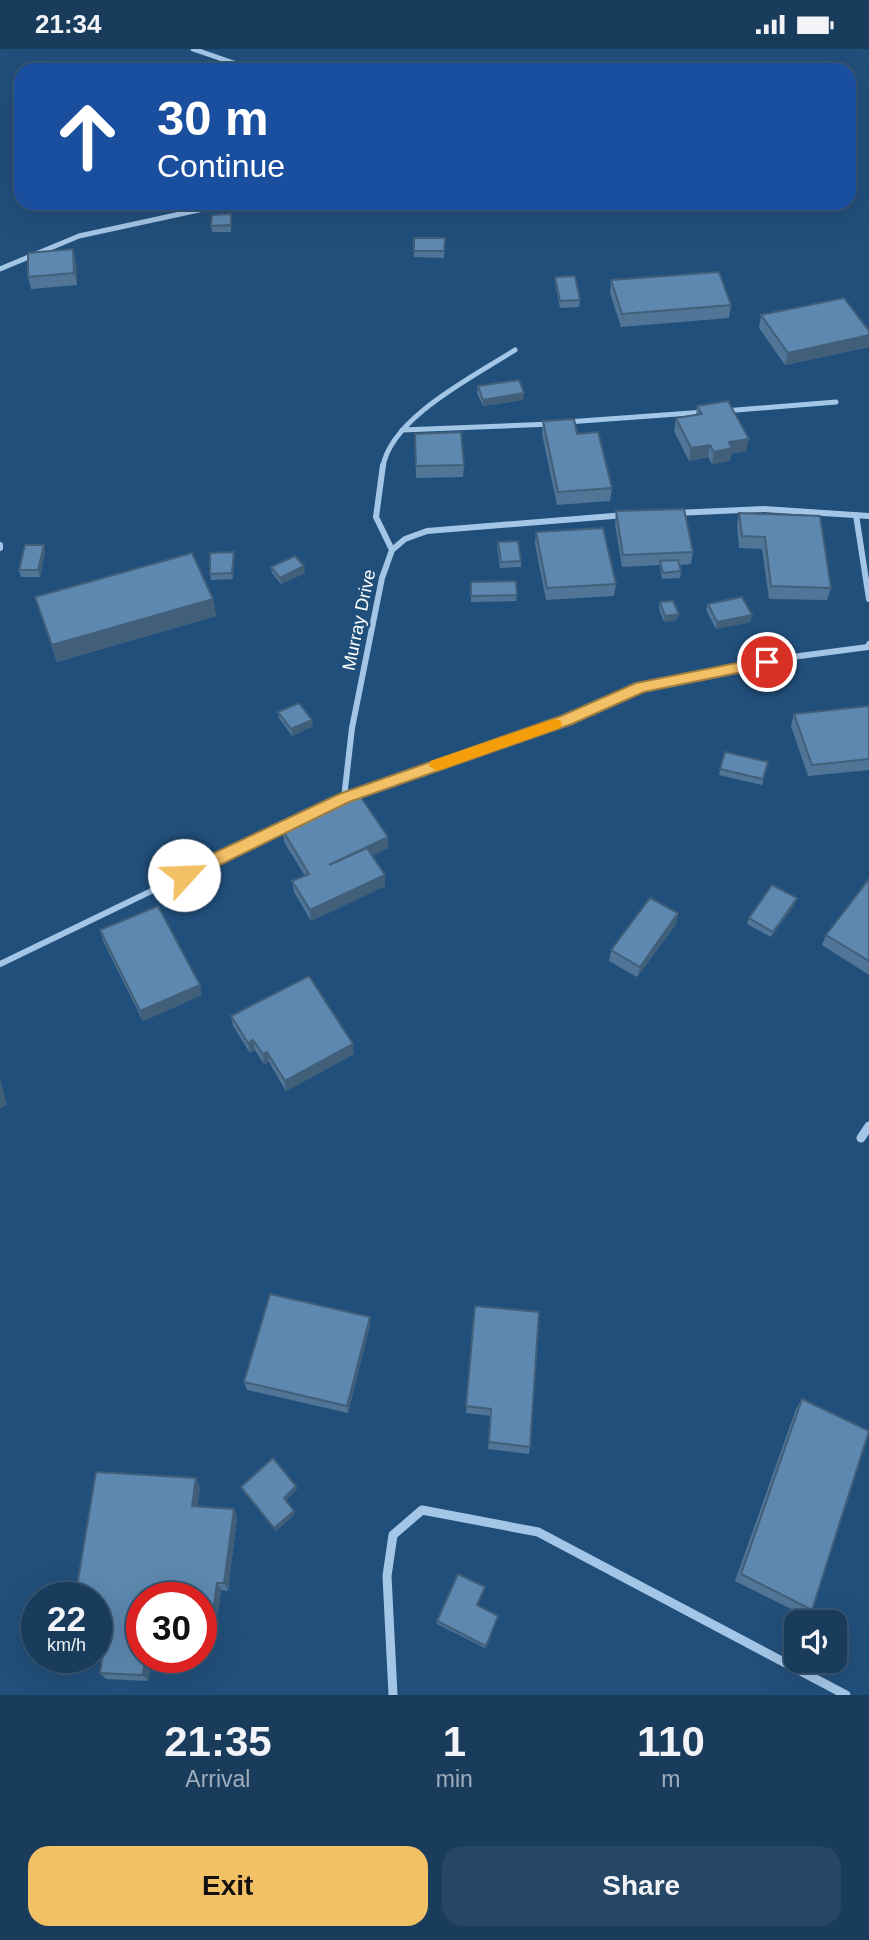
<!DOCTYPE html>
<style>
:root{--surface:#193b5c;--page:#264665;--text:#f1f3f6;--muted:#9fadbb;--line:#375572;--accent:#f2c065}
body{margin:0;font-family:Helvetica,sans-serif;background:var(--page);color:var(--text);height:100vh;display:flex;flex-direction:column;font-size:26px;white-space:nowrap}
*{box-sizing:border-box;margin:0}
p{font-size:23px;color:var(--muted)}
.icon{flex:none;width:38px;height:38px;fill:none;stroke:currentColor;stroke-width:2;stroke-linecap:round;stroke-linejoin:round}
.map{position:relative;height:1646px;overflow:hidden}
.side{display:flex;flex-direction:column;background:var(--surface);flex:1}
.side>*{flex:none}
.banner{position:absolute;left:14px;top:14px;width:842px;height:147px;border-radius:21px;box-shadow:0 7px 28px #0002,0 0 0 2px var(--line);background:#1a4fa0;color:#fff;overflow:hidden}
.fabs{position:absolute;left:784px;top:1561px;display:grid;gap:14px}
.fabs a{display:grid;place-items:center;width:63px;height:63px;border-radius:14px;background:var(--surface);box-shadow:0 7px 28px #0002,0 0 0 2px var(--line);font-size:35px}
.speed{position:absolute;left:21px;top:1533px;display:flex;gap:14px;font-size:35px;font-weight:700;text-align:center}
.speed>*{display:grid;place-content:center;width:91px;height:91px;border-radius:50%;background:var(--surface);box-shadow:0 7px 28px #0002,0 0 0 2px var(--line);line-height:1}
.speed small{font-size:18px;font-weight:400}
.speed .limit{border:10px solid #d22;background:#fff;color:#111}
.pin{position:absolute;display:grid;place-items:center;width:60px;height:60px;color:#fff;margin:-30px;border:4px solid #fff;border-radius:50%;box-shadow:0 2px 7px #0007}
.me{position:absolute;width:77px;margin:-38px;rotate:65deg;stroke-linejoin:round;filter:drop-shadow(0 0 5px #0008)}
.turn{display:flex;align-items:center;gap:24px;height:147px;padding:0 28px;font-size:32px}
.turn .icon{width:91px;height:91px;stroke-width:2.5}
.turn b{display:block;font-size:49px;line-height:60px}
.eta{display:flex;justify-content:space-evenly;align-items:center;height:119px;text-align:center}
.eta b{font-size:42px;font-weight:800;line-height:49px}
.cta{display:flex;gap:14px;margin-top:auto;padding:14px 28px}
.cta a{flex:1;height:80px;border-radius:21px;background:var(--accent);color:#111;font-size:28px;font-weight:800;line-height:80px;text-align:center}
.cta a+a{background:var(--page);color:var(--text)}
.status{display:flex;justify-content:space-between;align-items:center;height:49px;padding:0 35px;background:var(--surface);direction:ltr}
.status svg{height:19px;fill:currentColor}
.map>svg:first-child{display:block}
</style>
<div class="status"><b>21:34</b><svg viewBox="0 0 49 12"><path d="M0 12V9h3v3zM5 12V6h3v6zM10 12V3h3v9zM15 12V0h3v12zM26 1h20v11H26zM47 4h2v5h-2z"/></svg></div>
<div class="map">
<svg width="869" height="1646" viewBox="0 0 869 1646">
<rect width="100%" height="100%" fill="#214f7b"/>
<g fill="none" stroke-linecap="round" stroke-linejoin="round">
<path stroke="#a4c6e6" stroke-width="5" d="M 193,0 L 254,21
M 0,220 L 79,187 L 231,154
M 724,362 L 836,353
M 567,373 L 705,363
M 402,381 L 552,375
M 383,418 C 390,369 476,326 515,301"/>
<path stroke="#a4c6e6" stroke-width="6" d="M 383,416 L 376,468 L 392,501
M 675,464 L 764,460 L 869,467
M 856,466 L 869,550
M 0,496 L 0,499
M 344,749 L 566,671 L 641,638 L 792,608 L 868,598 L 869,595
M 0,915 L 344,749 L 352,679 L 382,529 L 392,501 L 405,490 L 427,482 L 625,466"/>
<path stroke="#a4c6e6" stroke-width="9" d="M 861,1089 L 869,1077
M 393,1646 L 387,1527 L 393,1486 L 422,1461 L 538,1483 L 846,1646"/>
</g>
<path fill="#517596" d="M 231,165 L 231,183 L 212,183 L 211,177 Z
M 414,189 L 445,189 L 444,209 L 414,208 Z
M 76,212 L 77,236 L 31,240 L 28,228 Z
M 555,228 L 580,251 L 579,258 L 560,259 L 555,234 Z
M 611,231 L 731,256 L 729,269 L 621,278 L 610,244 Z
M 761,266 L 869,298 L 785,316 L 759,279 Z
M 478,337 L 523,351 L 483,357 L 477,344 Z
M 697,357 L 746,402 L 731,405 L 730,412 L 712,415 L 708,408 L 689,412 L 674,382 L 676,369 L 696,366 Z
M 543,372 L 577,385 L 612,439 L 610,452 L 557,456 L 542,385 Z
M 415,385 L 464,416 L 463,428 L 416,429 Z
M 616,462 L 693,503 L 691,515 L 680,516 L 681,522 L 680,529 L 662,530 L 660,516 L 622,518 L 615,475 Z
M 739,464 L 831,539 L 827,551 L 769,550 L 762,500 L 739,499 L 737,476 Z
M 536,483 L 616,535 L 614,547 L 546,551 L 535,495 Z
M 498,493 L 521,512 L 521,518 L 500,519 L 497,499 Z
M 45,502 L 40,528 L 21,528 L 19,521 Z
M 234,503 L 234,509 L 233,530 L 211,531 L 210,525 Z
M 271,518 L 305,524 L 281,535 L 272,524 Z
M 471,533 L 517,546 L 516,552 L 471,553 Z
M 35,548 L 213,550 L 216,567 L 57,613 Z
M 660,553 L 677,571 L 664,573 L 659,560 Z
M 708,555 L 752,566 L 750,573 L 716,580 L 706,561 Z
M 869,657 L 869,721 L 808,727 L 791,677 L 794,665 Z
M 278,663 L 313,677 L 292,687 L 279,669 Z
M 725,703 L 768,713 L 762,736 L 719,726 Z
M 283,782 L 388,799 L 372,807 L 385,826 L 385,837 L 311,872 L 294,843 L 292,832 L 305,827 L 284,793 Z
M 869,830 L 869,926 L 822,896 L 826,886 Z
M 797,849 L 795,855 L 771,888 L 747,875 L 749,869 Z
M 678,864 L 676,875 L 637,928 L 609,912 L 611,901 Z
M 100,881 L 202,946 L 143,972 L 103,892 Z
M 231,967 L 354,1005 L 286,1042 L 269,1013 L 264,1015 L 255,1001 L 250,1004 L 233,977 Z
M 475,1257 L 530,1398 L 529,1405 L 488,1400 L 491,1367 L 466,1364 Z
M 370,1276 L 348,1364 L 247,1341 L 244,1333 Z
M 802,1350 L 812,1561 L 805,1567 L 735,1532 L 796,1360 Z
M 200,1438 L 197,1458 L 234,1460 L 237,1469 L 228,1542 L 221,1541 L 214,1592 L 201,1591 L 201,1549 L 142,1549 L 142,1608 L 152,1608 L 148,1632 L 106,1630 L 100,1624 L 106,1586 L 96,1585 L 96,1549 Z
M 241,1438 L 297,1440 L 286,1451 L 295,1465 L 276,1482 L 242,1441 Z
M 485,1538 L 477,1557 L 498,1567 L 485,1599 L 437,1575 L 437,1572 Z"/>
<path fill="#425f7a" d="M 73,200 L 76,212 L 77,236 L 74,224 Z
M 869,286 L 869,298 L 785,316 L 788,304 Z
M 524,344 L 523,351 L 483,357 L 483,351 Z
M 749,390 L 746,402 L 731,405 L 730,412 L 712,415 L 714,403 L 729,393 Z
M 710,396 L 708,408 L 689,412 L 691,399 Z
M 44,496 L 45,502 L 40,528 L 38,521 Z
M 234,503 L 234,509 L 233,530 L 232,524 Z
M 304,517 L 305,524 L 281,535 L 280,529 Z
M 213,550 L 216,567 L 57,613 L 52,596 Z
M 679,565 L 677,571 L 664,573 L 665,567 Z
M 752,566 L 750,573 L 716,580 L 717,573 Z
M 312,671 L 313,677 L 292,687 L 291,680 Z
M 388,788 L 388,799 L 330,827 L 329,816 Z
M 385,826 L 385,837 L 311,872 L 310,861 Z
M 797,849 L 795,855 L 771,888 L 773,883 Z
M 678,864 L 676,875 L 637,928 L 640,918 Z
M 200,936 L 202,946 L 143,972 L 140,962 Z
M 253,991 L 255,1001 L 250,1004 L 248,994 Z
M 353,995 L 354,1005 L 286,1042 L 285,1032 Z
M 267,1003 L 269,1013 L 264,1015 L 263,1005 Z
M 0,1030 L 7,1056 L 0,1059 Z
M 370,1268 L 370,1276 L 348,1364 L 347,1357 Z
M 196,1429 L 200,1438 L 196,1466 L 192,1457 Z
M 296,1437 L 297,1440 L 285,1452 L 284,1449 Z
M 234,1460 L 237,1469 L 228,1542 L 224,1534 Z
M 294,1462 L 295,1465 L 276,1482 L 274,1479 Z
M 217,1534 L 221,1541 L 214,1592 L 210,1585 Z
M 145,1608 L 152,1608 L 148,1632 L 143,1626 Z"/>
<path fill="#5e88af" stroke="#425f7a" stroke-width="2" d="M 231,165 L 231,176 L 211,177 L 212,166 Z
M 414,189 L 445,189 L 444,202 L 414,202 Z
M 73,200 L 74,224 L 28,228 L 28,204 Z
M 719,223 L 731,256 L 622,265 L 611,231 Z
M 575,227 L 580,251 L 560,252 L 555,228 Z
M 844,249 L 869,282 L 869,286 L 788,304 L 761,266 Z
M 519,331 L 524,344 L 483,351 L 478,337 Z
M 728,352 L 749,390 L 729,393 L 732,399 L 714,403 L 710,396 L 691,399 L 676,369 L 702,365 L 697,357 Z
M 574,370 L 577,385 L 598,383 L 612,439 L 558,443 L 543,372 Z
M 461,383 L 464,416 L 416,417 L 415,385 Z
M 684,460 L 693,503 L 623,506 L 616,462 Z
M 739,464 L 820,467 L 831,539 L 771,537 L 765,488 L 742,487 Z
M 603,479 L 616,535 L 547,539 L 536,483 Z
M 518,492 L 521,512 L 501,513 L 498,493 Z
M 25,496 L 44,496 L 38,521 L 19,521 Z
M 234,503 L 232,524 L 210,525 L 210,504 Z
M 192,504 L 213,550 L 52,596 L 35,548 Z
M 295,507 L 304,517 L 280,529 L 271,518 Z
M 678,511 L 681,522 L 663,524 L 660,512 Z
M 516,532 L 517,546 L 471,547 L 471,533 Z
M 742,548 L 752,566 L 717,573 L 708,555 Z
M 673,552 L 679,565 L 665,567 L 660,553 Z
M 299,654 L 312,671 L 291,680 L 278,663 Z
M 869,657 L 869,710 L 812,716 L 794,665 Z
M 725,703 L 768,713 L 763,730 L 720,720 Z
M 360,747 L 388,788 L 329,816 L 367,799 L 385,826 L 310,861 L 292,832 L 309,825 L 283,782 Z
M 869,830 L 869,912 L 826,886 Z
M 772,836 L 797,849 L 773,883 L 749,869 Z
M 650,849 L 678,864 L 640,918 L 611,901 Z
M 158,857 L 200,936 L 140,962 L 100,881 Z
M 309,927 L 353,995 L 285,1032 L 267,1003 L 263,1005 L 253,991 L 248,994 L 231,967 Z
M 270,1245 L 370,1268 L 347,1357 L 244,1333 Z
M 475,1257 L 539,1263 L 530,1398 L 489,1393 L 491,1360 L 466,1357 Z
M 802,1350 L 869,1382 L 812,1561 L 741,1525 Z
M 273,1409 L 296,1437 L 284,1449 L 294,1462 L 274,1479 L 241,1438 Z
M 96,1423 L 196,1429 L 192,1457 L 234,1460 L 224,1534 L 217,1534 L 210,1585 L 201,1585 L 201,1549 L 142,1549 L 142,1608 L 145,1608 L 143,1626 L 100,1624 L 107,1579 L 96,1579 L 96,1549 L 75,1549 Z
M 458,1525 L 485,1538 L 477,1556 L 498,1567 L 486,1597 L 437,1572 Z"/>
<path fill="#f2c065" stroke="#9d7d42" stroke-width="2" d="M 767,608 L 774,613 L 772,617 L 644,643 L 572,675 L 349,753 L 189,831 L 184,833 L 176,826 L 178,821 L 339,745 L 561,667 L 636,634 Z"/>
<path fill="#f59e0b" d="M 554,670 L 560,671 L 562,675 L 560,679 L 437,722 L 429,717 L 431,712 Z"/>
<g text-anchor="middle" stroke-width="5" stroke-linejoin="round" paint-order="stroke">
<g font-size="18" fill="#fff" stroke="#214f7b">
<text transform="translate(359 571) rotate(-78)" y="6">Murray Drive</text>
</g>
</g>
</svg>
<div class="fabs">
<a><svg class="icon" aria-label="sound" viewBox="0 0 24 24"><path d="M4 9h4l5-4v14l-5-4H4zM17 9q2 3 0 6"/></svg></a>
</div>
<div class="speed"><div>22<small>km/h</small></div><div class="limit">30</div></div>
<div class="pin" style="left:767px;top:613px;background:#d93025"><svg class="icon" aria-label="arrive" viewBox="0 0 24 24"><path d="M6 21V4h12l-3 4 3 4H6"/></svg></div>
<svg class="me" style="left:184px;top:826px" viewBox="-20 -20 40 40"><circle r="19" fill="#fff"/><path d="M0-13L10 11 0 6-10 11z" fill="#f2c065"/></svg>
<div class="banner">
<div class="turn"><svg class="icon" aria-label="ahead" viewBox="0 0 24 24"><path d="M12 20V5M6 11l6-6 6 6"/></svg><div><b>30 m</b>Continue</div></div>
</div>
</div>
<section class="side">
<div class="eta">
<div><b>21:35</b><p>Arrival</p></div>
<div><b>1</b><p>min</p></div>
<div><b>110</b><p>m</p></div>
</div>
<div class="cta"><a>Exit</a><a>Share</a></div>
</section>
